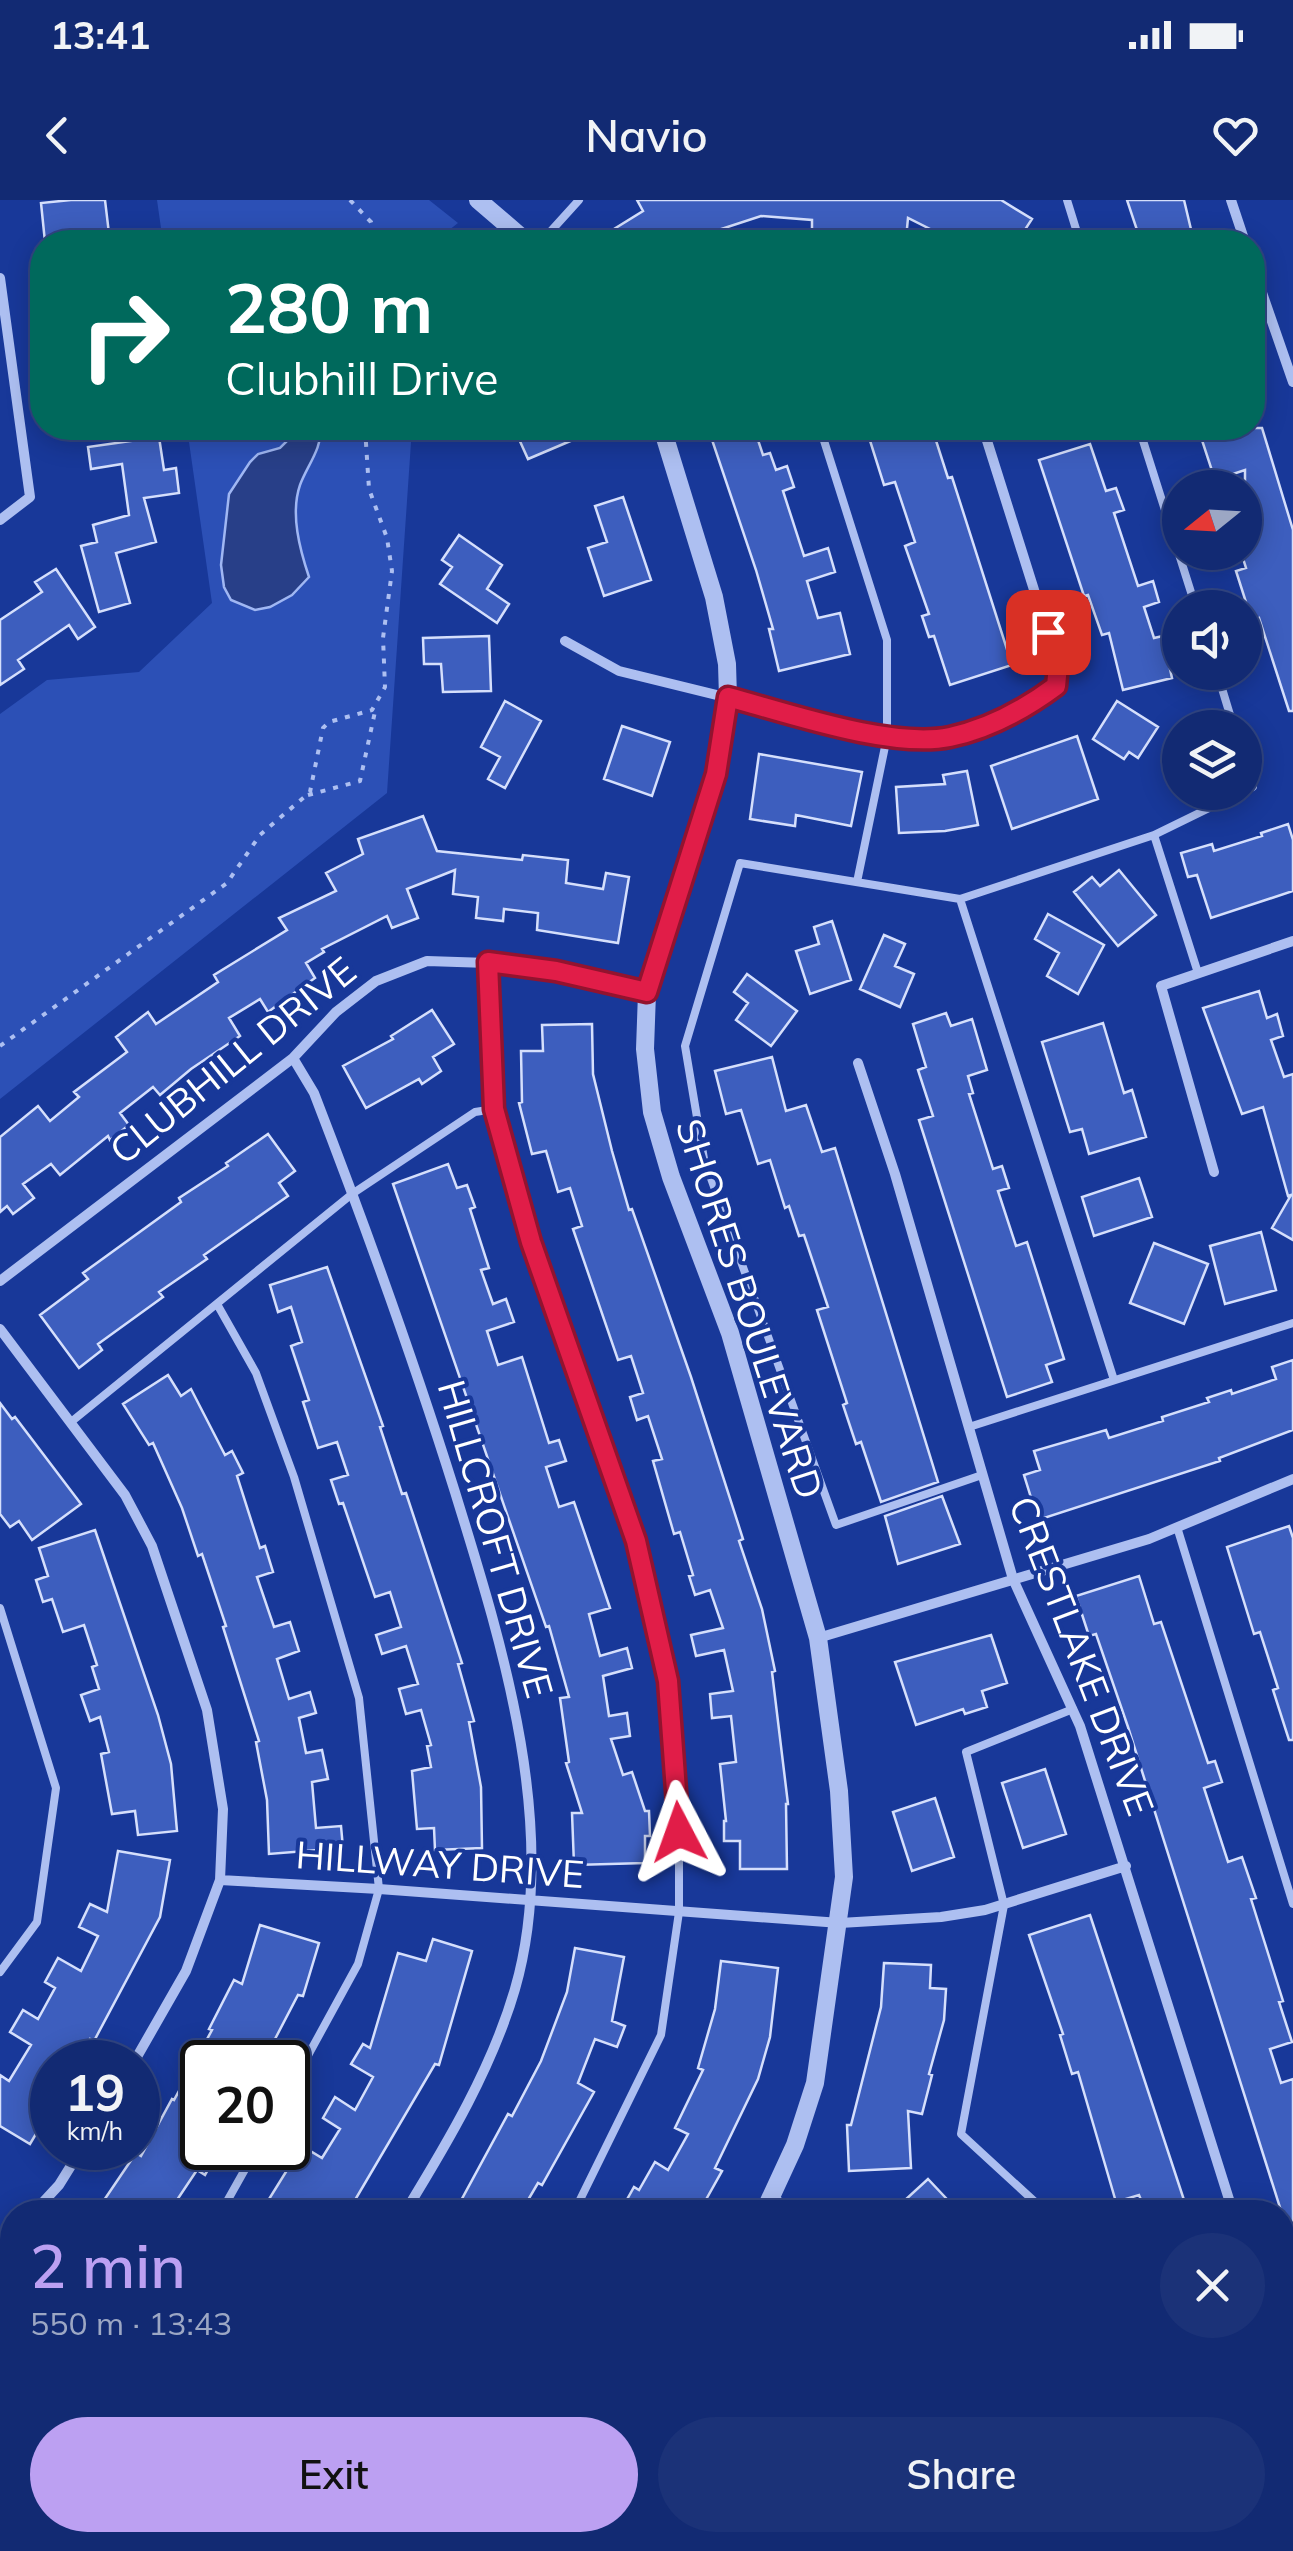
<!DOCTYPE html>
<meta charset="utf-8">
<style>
:root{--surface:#122a73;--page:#1b3278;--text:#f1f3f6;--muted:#9ca7c4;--line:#314685;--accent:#bca0f2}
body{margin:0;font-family:Mulish,sans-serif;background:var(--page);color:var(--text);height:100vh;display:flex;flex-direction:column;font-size:38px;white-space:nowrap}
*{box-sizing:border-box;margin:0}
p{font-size:32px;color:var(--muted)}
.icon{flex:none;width:55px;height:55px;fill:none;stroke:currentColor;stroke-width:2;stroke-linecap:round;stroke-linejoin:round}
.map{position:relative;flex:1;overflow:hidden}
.drawer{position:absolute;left:0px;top:2000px;width:1295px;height:352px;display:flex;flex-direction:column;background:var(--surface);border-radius:40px 40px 0 0;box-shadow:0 5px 25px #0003,0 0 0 2px var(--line)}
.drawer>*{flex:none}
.guide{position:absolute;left:30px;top:30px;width:1235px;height:210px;border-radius:40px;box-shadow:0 5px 25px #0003,0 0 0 2px var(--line);background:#00695c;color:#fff;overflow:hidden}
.needle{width:65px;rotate:252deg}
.fabs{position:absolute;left:1162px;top:270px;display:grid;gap:20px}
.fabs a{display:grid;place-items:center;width:100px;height:100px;border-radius:50%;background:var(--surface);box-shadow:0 5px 25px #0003,0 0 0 2px var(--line);font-size:50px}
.speed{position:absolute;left:30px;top:1840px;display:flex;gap:20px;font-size:50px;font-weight:700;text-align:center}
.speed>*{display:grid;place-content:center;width:130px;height:130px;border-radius:50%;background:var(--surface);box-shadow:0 5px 25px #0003,0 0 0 2px var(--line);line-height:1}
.speed small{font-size:25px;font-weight:400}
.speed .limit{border:5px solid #111;border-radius:15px;background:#fff;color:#111}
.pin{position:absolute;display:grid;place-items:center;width:85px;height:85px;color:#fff;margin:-42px;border-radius:20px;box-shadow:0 5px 15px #0006}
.me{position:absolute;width:110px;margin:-55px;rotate:356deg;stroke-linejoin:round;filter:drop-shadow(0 0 8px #0008)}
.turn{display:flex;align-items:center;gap:35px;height:210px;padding:0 30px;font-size:45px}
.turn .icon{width:130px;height:130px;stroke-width:2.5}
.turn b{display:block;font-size:70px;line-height:85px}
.round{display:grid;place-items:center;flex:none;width:105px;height:105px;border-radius:52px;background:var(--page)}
.head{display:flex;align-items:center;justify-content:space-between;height:170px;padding:0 30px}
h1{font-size:60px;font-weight:600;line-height:75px;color:var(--accent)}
.action{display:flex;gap:20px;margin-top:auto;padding:20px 30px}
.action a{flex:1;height:115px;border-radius:60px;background:var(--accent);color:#111;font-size:40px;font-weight:600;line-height:115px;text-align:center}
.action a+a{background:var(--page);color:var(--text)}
.status{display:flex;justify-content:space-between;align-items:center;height:70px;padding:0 50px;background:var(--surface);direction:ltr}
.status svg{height:28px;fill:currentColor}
header{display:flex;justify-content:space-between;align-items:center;height:130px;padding:0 30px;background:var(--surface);font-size:45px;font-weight:600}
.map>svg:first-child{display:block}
</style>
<div class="status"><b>13:41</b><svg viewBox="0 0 49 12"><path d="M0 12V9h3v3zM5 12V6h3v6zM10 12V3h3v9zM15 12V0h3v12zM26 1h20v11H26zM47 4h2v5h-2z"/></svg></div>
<header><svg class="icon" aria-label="back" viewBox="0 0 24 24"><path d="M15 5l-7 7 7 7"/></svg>Navio<svg class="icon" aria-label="heart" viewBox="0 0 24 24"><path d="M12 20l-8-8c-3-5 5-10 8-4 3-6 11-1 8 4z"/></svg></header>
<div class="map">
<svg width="1293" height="2351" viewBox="0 0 1293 2351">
<rect width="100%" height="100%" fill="#183899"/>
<path fill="#2c50b6" d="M 157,0 L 429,0 L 458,23 L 434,42 L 163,42 Z
M 187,228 L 412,228 L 387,593 L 0,899 L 0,514 L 47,480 L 139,472 L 212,403 Z"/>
<path fill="#283f88" stroke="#a0b7f3" stroke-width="2.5" d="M 320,228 C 323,247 307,266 300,285 C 290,314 300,350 309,377 L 292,395 L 270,407 L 255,410 L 231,400 L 224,387 L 221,365 L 229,294 L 250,262 L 258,254 L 280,248 L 300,228 Z"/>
<path fill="#3d5ebe" stroke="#d5dffc" stroke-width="2.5" d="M 71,0 L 105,0 L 110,42 L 45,42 L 41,3 Z
M 637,0 L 1001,0 L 1032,19 L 1017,42 L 956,42 L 908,18 L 906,39 L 812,31 L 812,20 L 761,16 L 700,36 L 704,42 L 593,42 L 643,11 Z
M 1127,0 L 1184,0 L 1194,42 L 1141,42 Z
M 514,228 L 601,228 L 528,259 Z
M 708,228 L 754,228 L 763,255 L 770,253 L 776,270 L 787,266 L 794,287 L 783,291 L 804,356 L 828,348 L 835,372 L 807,381 L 818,418 L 840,413 L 850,454 L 779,471 L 769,429 L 773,429 L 756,370 Z
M 866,228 L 932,228 L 948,278 L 952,277 L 1012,465 L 950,485 L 934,436 L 929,437 L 922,416 L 929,414 L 905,346 L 915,342 L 895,282 L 884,285 Z
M 1198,228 L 1262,228 L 1293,330 L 1293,511 L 1289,511 L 1259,418 L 1252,421 L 1236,371 L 1246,368 L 1241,352 L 1245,352 L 1245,270 L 1215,280 Z
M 159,237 L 164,270 L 176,268 L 179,293 L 144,298 L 156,342 L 116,353 L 130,403 L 99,412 L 81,346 L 97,342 L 93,325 L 129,315 L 122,264 L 91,269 L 88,247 Z
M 1090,244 L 1106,291 L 1116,288 L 1124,310 L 1114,313 L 1138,386 L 1153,381 L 1159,402 L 1144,407 L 1154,438 L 1180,432 L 1180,457 L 1168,460 L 1172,478 L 1123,490 L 1109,433 L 1102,435 L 1088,395 L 1084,396 L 1039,260 Z
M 623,297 L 651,380 L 604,396 L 588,348 L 607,342 L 595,306 Z
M 459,335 L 502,365 L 487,389 L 509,404 L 497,423 L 440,384 L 452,367 L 442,360 Z
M 56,369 L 95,427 L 78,439 L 69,425 L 18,460 L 24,469 L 0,485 L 0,420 L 42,392 L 35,382 Z
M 489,436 L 491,491 L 443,492 L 441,464 L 424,464 L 423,438 Z
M 505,501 L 541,521 L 505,588 L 488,579 L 500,557 L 481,547 Z
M 1117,501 L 1158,527 L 1138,558 L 1129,552 L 1124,559 L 1093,539 Z
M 622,526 L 670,542 L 652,596 L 604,579 Z
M 1077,536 L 1098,599 L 1012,629 L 991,566 Z
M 759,554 L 862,572 L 851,626 L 796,615 L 795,626 L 750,619 Z
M 967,571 L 978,625 L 945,631 L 899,633 L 896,587 L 945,584 L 943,575 Z
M 423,616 L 437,651 L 522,660 L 523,655 L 568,660 L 566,683 L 603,689 L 606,673 L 629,677 L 618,743 L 537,730 L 538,713 L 504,709 L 503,721 L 476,718 L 478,697 L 453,694 L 455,670 L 407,689 L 418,718 L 392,728 L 387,716 L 322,749 L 324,752 L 306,763 L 315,778 L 268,812 L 260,799 L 229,818 L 240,836 L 191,869 L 160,895 L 153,887 L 120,913 L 129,925 L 110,940 L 108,936 L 60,975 L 51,964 L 23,984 L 34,998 L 13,1014 L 7,1006 L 0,1012 L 0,937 L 38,906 L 50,921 L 79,897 L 74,892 L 127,852 L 116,837 L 148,812 L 156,824 L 218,782 L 214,775 L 287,730 L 279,718 L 336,691 L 326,673 L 363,654 L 358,639 Z
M 1288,624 L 1293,640 L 1293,691 L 1211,718 L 1197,675 L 1188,677 L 1181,653 L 1212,644 L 1214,651 L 1262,636 L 1261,633 Z
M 1119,670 L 1156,715 L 1118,746 L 1074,692 L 1092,677 L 1100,686 Z
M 1048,714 L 1104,745 L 1078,794 L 1047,776 L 1059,753 L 1035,739 Z
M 832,721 L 851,780 L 810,794 L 796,751 L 819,744 L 814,727 Z
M 884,735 L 905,744 L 895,766 L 914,774 L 900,807 L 860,789 Z
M 747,774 L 797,811 L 771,846 L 736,820 L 748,803 L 734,792 Z
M 1259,791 L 1267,818 L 1277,814 L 1283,836 L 1271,840 L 1284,877 L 1293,874 L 1293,1040 L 1272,1028 L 1291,995 L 1288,996 L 1263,907 L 1242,914 L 1203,808 Z
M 432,810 L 454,844 L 433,857 L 441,871 L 422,884 L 419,879 L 366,908 L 343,866 L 393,839 L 391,836 Z
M 946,813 L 951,826 L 972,819 L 987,870 L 968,876 L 973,893 L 969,894 L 993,969 L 1002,966 L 1009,988 L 998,991 L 1016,1046 L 1027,1042 L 1064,1159 L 1046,1165 L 1052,1182 L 1007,1197 L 919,920 L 933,916 L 918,870 L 926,867 L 913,824 Z
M 1103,823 L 1124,893 L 1132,890 L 1146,937 L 1089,954 L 1082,929 L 1070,932 L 1042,842 Z
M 592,824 L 593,874 L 612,951 L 629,1010 L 632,1009 L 691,1177 L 743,1339 L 739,1341 L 762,1409 L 775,1471 L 772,1472 L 788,1604 L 786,1604 L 787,1669 L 740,1669 L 740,1641 L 724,1641 L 724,1621 L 726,1621 L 720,1564 L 736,1562 L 731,1516 L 712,1518 L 710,1494 L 733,1491 L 724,1450 L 696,1456 L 691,1435 L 723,1428 L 710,1390 L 695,1395 L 689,1376 L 693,1375 L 680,1332 L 674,1334 L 653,1261 L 662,1259 L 648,1216 L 637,1220 L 630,1197 L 643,1193 L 631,1156 L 618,1160 L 573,1029 L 582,1026 L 570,988 L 558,992 L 546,951 L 532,954 L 519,903 L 522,902 L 521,851 L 543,851 L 542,825 Z
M 772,857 L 786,911 L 806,905 L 822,952 L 835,948 L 938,1282 L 881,1302 L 861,1242 L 856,1244 L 843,1205 L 847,1203 L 817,1110 L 828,1107 L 804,1035 L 799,1036 L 789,1006 L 785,1008 L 770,960 L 758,964 L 741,910 L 726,914 L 715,871 Z
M 268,934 L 295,971 L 279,983 L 288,996 L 204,1055 L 207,1059 L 159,1092 L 163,1097 L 98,1144 L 102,1150 L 79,1168 L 40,1115 L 88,1079 L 83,1073 L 181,1002 L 179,998 L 228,966 L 226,963 Z
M 448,964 L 457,988 L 467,985 L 475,1007 L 470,1009 L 489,1068 L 481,1070 L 493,1104 L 506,1099 L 514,1122 L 487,1131 L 498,1165 L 522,1157 L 549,1243 L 559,1240 L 566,1261 L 546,1267 L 559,1307 L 574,1302 L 610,1408 L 589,1414 L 600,1456 L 627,1448 L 632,1468 L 603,1476 L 609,1516 L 627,1513 L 630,1536 L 611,1539 L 623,1575 L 632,1572 L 645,1611 L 649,1611 L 650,1636 L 645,1636 L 645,1663 L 574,1665 L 572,1613 L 582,1613 L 566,1563 L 569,1562 L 560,1498 L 569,1497 L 549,1426 L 546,1427 L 393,984 Z
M 1139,978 L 1152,1017 L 1094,1036 L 1082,997 Z
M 1261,1032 L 1276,1090 L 1225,1104 L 1210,1046 Z
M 1154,1043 L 1208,1064 L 1184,1124 L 1130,1103 Z
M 327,1067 L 383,1226 L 380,1227 L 402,1294 L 406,1293 L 462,1463 L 458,1464 L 474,1521 L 469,1522 L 481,1587 L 482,1648 L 435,1650 L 434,1628 L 417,1629 L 412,1571 L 431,1567 L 427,1546 L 431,1545 L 421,1510 L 406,1514 L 399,1489 L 418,1484 L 406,1446 L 382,1454 L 376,1435 L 401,1427 L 390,1392 L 375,1397 L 343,1303 L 339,1304 L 331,1280 L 348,1275 L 337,1242 L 318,1248 L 303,1202 L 309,1200 L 291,1146 L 302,1142 L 291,1107 L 278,1112 L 270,1085 Z
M 1293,1160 L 1293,1230 L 1219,1258 L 1220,1261 L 1038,1320 L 1024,1275 L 1040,1270 L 1034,1251 L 1106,1230 L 1109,1238 L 1163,1221 L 1162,1217 L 1209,1202 L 1207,1198 L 1231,1190 L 1232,1194 L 1276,1179 L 1272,1167 Z
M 168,1175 L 181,1196 L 191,1189 L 225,1255 L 232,1251 L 243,1273 L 237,1276 L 260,1348 L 265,1346 L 273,1372 L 257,1377 L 274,1427 L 290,1422 L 299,1451 L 277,1459 L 289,1499 L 310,1492 L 316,1513 L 299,1518 L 306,1553 L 322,1550 L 328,1579 L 312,1582 L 316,1628 L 341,1626 L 343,1648 L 269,1654 L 267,1600 L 256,1542 L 259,1541 L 223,1427 L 226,1426 L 202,1354 L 198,1356 L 182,1308 L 153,1243 L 149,1245 L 123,1204 Z
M 0,1203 L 12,1219 L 15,1217 L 81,1304 L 32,1340 L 19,1321 L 10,1327 L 0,1314 Z
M 942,1296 L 960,1344 L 898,1364 L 885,1316 Z
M 1289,1326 L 1293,1338 L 1293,1540 L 1289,1540 L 1273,1490 L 1278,1488 L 1260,1432 L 1254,1434 L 1227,1347 Z
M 95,1330 L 158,1515 L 171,1564 L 177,1631 L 138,1635 L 135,1611 L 112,1614 L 101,1554 L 109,1552 L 100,1517 L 90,1521 L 81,1495 L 99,1489 L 92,1467 L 97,1465 L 84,1425 L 63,1432 L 52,1399 L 43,1402 L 36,1380 L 48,1376 L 39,1348 Z
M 1139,1376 L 1154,1424 L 1161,1422 L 1208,1563 L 1215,1561 L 1222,1582 L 1204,1588 L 1228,1662 L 1242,1657 L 1256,1698 L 1251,1699 L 1283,1801 L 1279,1802 L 1292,1842 L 1270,1849 L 1281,1883 L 1293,1879 L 1293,2035 L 1289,2036 L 1128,1527 L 1096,1434 L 1089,1436 L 1076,1396 Z
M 991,1435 L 1007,1483 L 982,1491 L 987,1507 L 965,1514 L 963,1509 L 916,1525 L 895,1462 Z
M 1045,1569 L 1066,1634 L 1023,1648 L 1002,1583 Z
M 935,1598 L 954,1657 L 912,1671 L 893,1612 Z
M 118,1651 L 170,1660 L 160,1717 L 94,1841 L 90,1839 L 76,1862 L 52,1862 L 52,1907 L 30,1944 L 0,1926 L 0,1875 L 9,1881 L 31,1845 L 10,1832 L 23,1810 L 38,1819 L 55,1788 L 45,1782 L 58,1758 L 81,1771 L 98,1736 L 79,1727 L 90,1704 L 107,1712 Z
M 1090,1715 L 1184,2000 L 1146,2012 L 1139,1995 L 1116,2002 L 1078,1872 L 1072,1874 L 1060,1835 L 1063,1834 L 1029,1735 Z
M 260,1725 L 319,1743 L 303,1796 L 298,1795 L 263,1862 L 202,1862 L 202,1948 L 216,1955 L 205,1975 L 197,1970 L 169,2012 L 96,2012 L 136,1953 L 141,1956 L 172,1899 L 174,1900 L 212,1830 L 209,1829 L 234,1780 L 242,1784 Z
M 433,1739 L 472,1751 L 439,1865 L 435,1864 L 348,2012 L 261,2012 L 302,1946 L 322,1958 L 340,1929 L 323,1918 L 335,1897 L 355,1910 L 373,1877 L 351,1864 L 363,1844 L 370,1848 L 398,1753 L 426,1761 Z
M 575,1748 L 624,1757 L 612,1821 L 625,1826 L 617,1847 L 595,1839 L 578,1883 L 594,1892 L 542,1985 L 538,1983 L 521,2012 L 466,2012 L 457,2008 L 508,1914 L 512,1916 L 541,1861 L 567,1792 Z
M 721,1761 L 778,1768 L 770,1837 L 758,1879 L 715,1968 L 722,1971 L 699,2012 L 620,2012 L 634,1987 L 639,1990 L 655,1962 L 668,1970 L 688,1934 L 675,1928 L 703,1870 L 698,1868 L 715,1809 Z
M 884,1763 L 931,1765 L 930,1788 L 946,1789 L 944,1820 L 929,1874 L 932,1875 L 922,1914 L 908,1911 L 911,1968 L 849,1971 L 847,1925 L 851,1925 L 881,1807 Z
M 928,1979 L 959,2012 L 892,2012 Z"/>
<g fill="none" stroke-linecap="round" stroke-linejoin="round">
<path stroke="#adbff1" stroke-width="4" stroke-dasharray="5 8" stroke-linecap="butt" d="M 350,0 L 371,22 L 378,42
M 308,595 L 360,581 L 376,507
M 0,846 L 227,683 L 260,635 L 310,592 L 323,528 L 329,522 L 372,510 L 385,487 L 383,438 L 392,371 L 387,338 L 369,289 L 365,228"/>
<path stroke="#adbff1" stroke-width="8" d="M 1067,0 L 1080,42
M 541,42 L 579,0
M 820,228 L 887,440 L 887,537 L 857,682
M 1139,228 L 1196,408
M 1217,472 L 1234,528
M 1245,562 L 1253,587 L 1245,591
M 1154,635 L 1242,592
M 960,699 L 1154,635 L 1198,773
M 494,909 L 531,1042 L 636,1341 L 668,1481 L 679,1632 L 679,1712 L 661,1835 L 574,2012
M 217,1104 L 256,1173 L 294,1277 L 359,1498 L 379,1689 L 358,1764 L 288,1892
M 71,1222 L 352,994 L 475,912 L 494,909 L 488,763
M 969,1227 L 1293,1123
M 982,1275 L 836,1325 L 704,959 L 685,846 L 740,663 L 960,699 L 1114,1180
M 1177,1327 L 1293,1704
M 0,1408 L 56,1588 L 37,1722 L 0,1772
M 221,2012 L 257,1948
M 1046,2012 L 961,1934 L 1004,1705 L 966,1552 L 1073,1509
M 0,2184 L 12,2196
M 152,2340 L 170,2351
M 948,2340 L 959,2351
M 335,2351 L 349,2340"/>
<path stroke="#adbff1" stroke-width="10" d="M 1231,0 L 1245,42
M 1252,64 L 1293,182
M 0,78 L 30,297 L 0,320
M 565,441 L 619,471 L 887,537 L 949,537 L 1024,510 L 1056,487 L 1058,466 L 983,228
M 293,858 L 314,893 C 365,1025 413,1158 455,1292 C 502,1444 561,1630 515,1789 C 492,1868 448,1942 405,2012
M 858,863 L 895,974 L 1013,1379 L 1080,1526 L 1233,2012
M 1214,972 L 1161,786 L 1293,741
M 0,1081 L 293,858 L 336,812 L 376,781 L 427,761 L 488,763 L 556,771 L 647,793
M 0,1129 L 125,1295 L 152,1346 L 207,1510 L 223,1609 L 220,1680 L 186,1771 L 134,1862
M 818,1438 L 1149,1339 L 1293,1279
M 220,1680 L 379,1689 L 840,1723 L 941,1717 L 985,1710 L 1126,1666
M 773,1997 L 791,2012
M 34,2012 L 59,1985 L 82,1948
M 0,2049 L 12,2035
M 712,2340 L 723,2351
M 1160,2340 L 1172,2351
M 111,2351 L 126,2340"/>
<path stroke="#adbff1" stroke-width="18" d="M 478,0 L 527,42
M 662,228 L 714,397 L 727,464 L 728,497 L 716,574 L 647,793 L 645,849 L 652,912 L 671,977 L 730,1133 L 818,1438 L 839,1591 L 844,1677 L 815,1883 L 795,1945 L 764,2012
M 559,2351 L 565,2340"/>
</g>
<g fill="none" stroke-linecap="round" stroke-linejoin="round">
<defs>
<path id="route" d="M 679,1632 L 668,1481 L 636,1341 L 531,1042 L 494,909 L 488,762 L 556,771 L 647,792 L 716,574 L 728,497 C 788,513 891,549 950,537 C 988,529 1025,509 1056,486 L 1058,466 L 1048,432"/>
</defs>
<use href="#route" stroke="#92132f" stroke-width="25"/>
<use href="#route" stroke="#e11d48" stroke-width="18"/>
</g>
<g text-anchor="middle" stroke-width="8" stroke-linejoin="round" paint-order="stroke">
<g font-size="38" fill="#fff" stroke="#183899">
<text transform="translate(233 861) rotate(-39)" y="13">CLUBHILL DRIVE</text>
<text transform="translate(749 1109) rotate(72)" y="13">SHORES BOULEVARD</text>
<text transform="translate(495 1339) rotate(74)" y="13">HILLCROFT DRIVE</text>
<text transform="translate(1081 1456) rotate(69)" y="13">CRESTLAKE DRIVE</text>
<text transform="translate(440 1665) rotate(4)" y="13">HILLWAY DRIVE</text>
</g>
</g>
</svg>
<div class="fabs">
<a><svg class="needle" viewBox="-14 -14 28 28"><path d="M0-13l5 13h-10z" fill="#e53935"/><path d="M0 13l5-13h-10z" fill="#9ca7c4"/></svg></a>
<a><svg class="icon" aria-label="sound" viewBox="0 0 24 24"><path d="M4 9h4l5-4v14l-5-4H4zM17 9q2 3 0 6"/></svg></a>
<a><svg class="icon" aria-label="layers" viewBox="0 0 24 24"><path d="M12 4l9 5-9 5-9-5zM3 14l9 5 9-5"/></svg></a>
</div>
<div class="speed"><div>19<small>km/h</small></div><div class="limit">20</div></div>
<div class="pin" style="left:1048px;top:432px;background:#d93025"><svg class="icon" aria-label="arrive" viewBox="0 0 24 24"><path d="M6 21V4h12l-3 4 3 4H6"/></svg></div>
<svg class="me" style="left:679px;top:1632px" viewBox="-20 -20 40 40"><path d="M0-17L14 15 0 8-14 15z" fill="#e11d48" stroke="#fff" stroke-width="4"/></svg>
<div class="guide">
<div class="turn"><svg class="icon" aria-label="right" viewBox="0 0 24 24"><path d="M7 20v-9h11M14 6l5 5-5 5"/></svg><div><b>280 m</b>Clubhill Drive</div></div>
</div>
<section class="drawer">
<div class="head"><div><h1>2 min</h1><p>550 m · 13:43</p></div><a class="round"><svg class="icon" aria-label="close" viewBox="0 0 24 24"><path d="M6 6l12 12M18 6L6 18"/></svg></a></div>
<div class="action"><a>Exit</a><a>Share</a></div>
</section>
</div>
